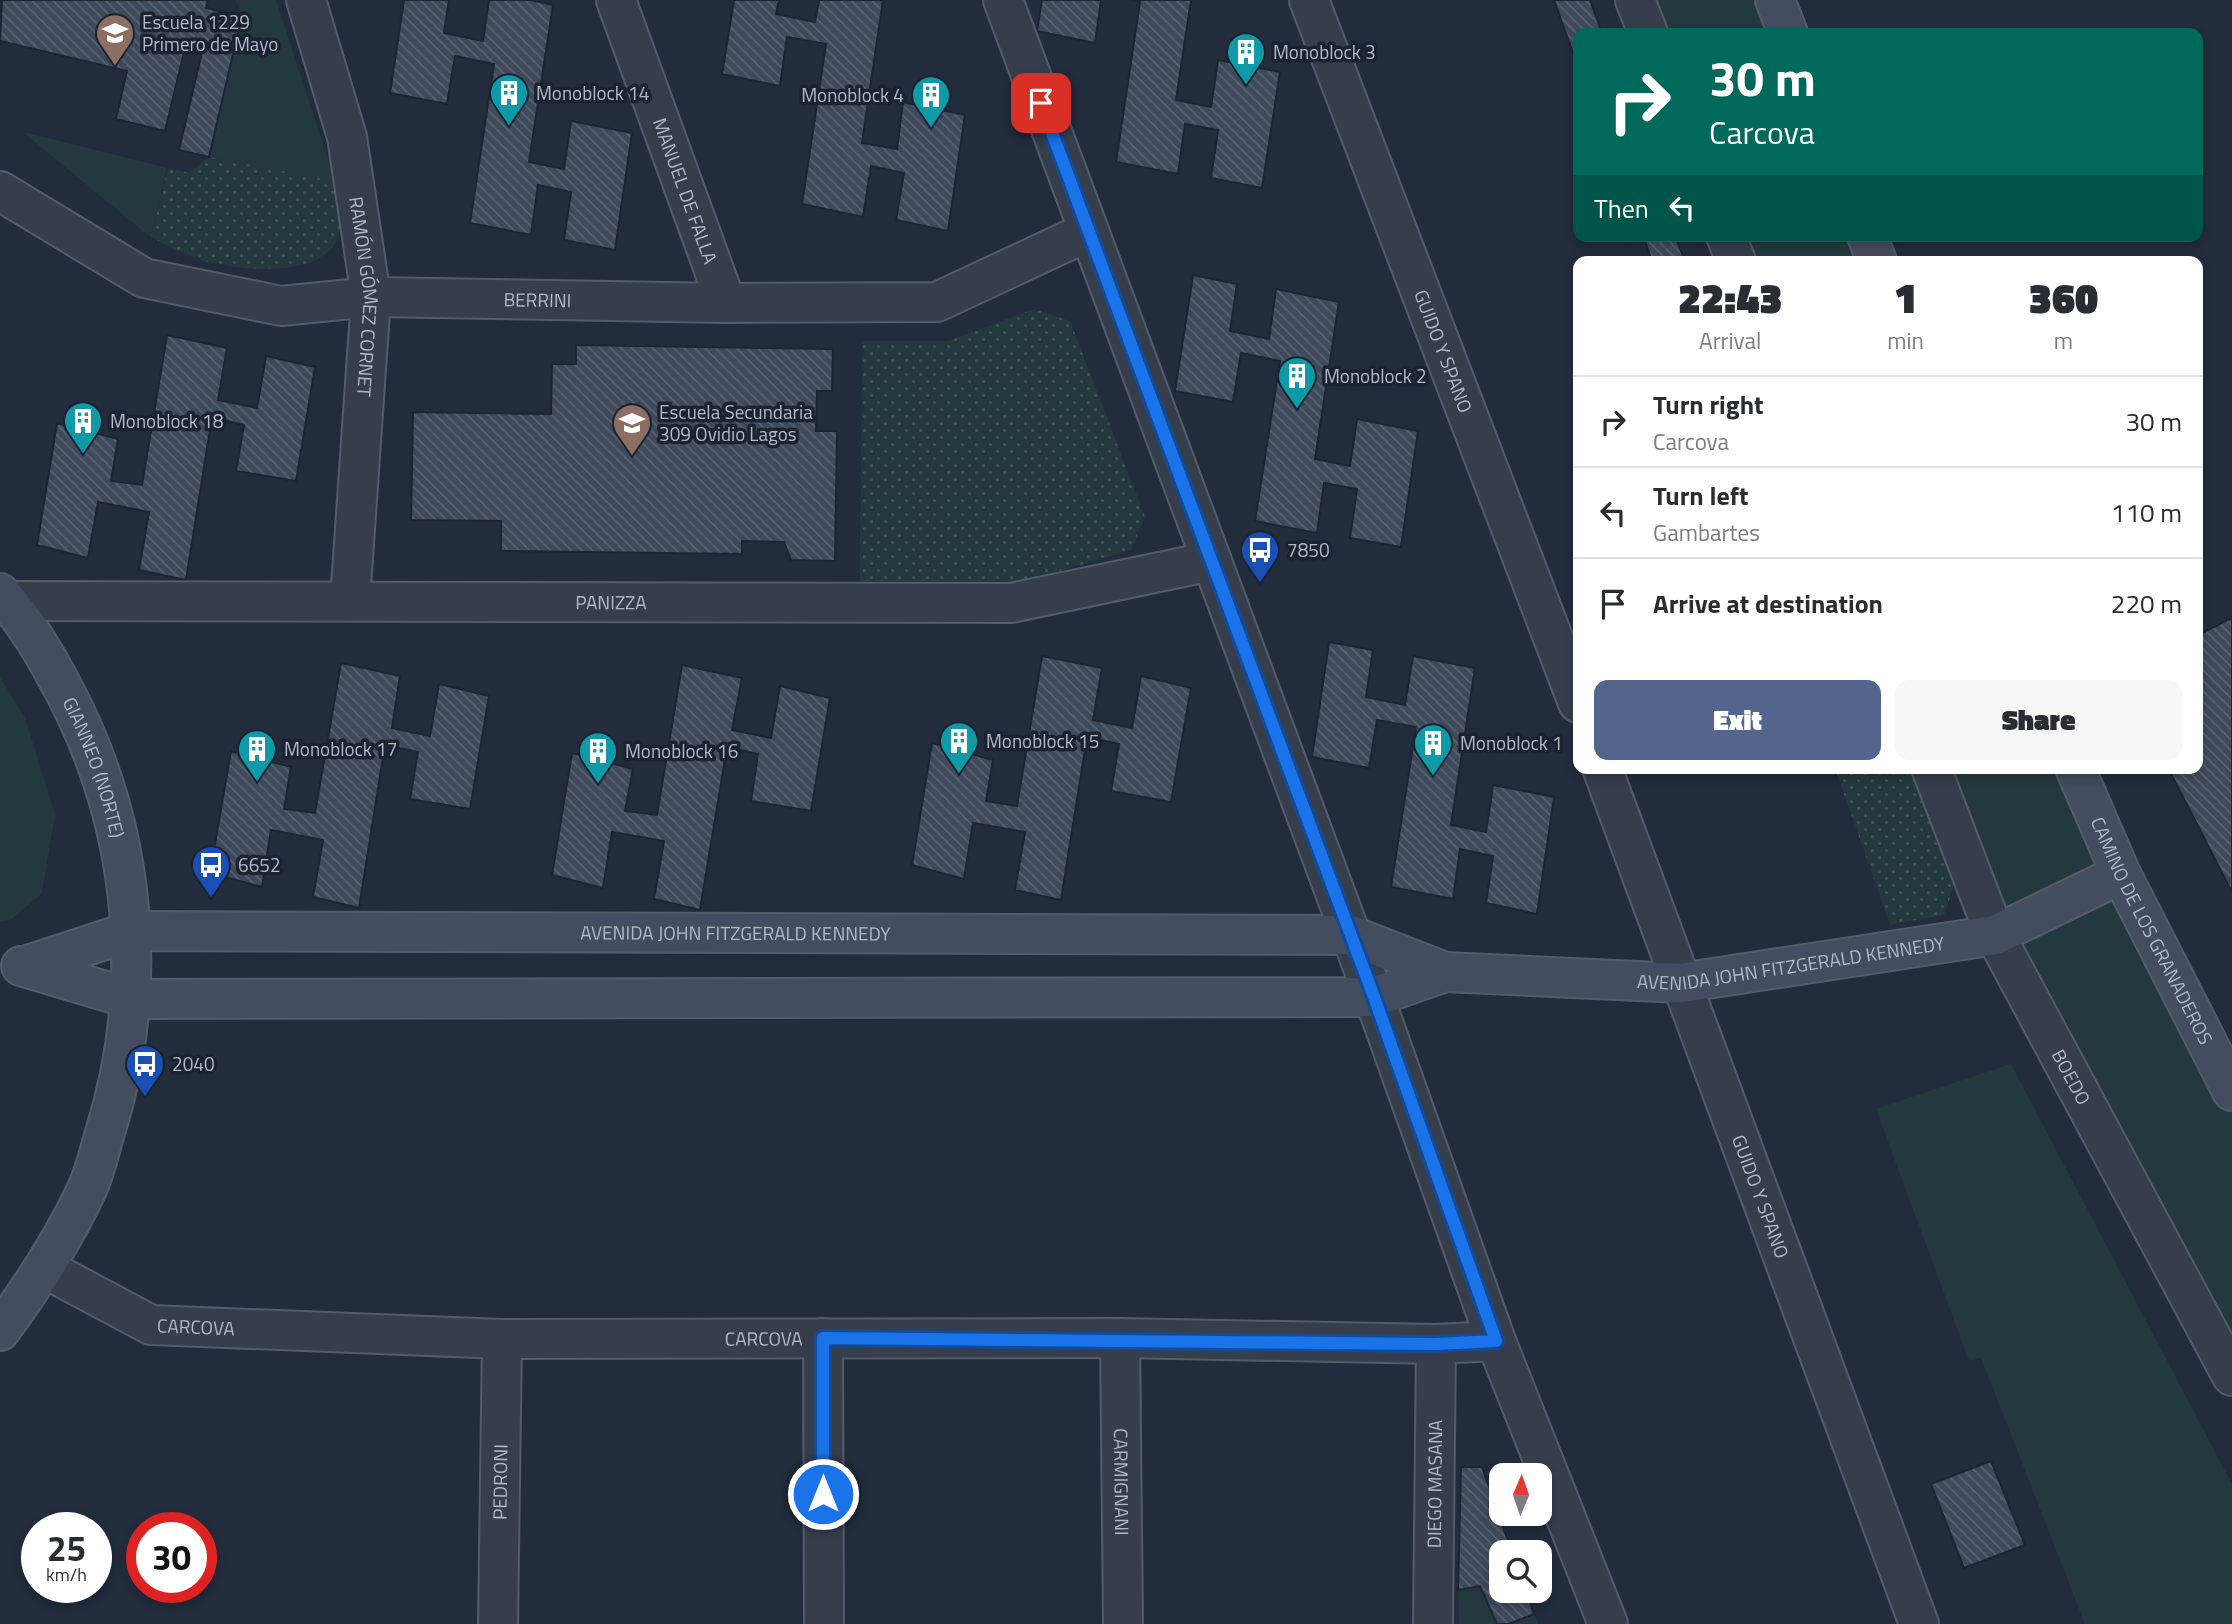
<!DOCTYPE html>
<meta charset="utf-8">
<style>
:root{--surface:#fff;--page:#f7f7f7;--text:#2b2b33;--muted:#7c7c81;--line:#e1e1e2;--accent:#53658d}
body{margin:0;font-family:"Titillium Web",sans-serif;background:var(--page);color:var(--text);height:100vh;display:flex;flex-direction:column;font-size:26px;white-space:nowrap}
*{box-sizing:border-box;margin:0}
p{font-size:23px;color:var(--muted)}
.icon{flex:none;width:38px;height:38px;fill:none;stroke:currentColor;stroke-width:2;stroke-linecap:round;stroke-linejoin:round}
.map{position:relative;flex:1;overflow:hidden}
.details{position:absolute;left:1573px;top:256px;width:630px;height:518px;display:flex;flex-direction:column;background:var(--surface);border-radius:14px;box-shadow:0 4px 10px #0003}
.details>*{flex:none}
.hud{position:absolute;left:1573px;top:28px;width:630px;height:214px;border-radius:14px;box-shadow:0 4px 10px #0003;background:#00695c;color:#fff;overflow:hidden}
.needle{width:46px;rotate:2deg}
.buttons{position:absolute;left:1489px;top:1463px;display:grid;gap:14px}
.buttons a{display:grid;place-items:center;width:63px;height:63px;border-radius:14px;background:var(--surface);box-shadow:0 4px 10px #0003;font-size:35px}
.speed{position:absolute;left:21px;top:1512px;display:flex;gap:14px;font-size:35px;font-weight:700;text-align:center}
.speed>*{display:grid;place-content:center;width:91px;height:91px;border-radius:50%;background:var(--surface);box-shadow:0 4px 10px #0003;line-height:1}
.speed small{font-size:18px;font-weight:400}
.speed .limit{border:10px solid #d22;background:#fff;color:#111}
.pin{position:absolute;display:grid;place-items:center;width:60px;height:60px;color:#fff;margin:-30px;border-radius:14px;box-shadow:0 4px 10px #0006}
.me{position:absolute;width:77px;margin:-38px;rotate:0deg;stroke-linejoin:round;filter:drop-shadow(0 0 5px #0008)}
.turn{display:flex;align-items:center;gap:24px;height:147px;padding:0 21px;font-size:32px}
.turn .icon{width:91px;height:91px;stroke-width:2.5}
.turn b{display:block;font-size:49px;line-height:60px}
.then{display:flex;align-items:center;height:66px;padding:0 21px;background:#0003;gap:14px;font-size:26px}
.eta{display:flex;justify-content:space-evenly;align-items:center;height:119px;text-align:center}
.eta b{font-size:42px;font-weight:800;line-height:49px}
.primary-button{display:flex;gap:14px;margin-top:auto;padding:14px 21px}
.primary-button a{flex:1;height:80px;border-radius:14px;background:var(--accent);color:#fff;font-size:28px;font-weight:800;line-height:80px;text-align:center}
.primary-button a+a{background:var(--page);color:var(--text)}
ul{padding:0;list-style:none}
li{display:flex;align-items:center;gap:21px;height:91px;padding:0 21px;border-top:2px solid var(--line)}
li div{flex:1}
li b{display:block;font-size:26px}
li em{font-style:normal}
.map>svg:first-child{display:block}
</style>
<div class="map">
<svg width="2232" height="1624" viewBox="0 0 2232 1624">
<defs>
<pattern id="park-dots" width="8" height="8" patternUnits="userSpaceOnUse" patternTransform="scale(1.75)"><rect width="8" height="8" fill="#24393d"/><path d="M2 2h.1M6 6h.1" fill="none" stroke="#415458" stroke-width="1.8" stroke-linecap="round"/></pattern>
<pattern id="building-back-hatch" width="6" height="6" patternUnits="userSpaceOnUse" patternTransform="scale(1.75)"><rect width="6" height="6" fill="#3e4a5b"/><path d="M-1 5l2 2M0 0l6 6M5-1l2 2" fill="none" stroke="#586271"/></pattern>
</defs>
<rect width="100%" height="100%" fill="#222c3c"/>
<path fill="#24393d" d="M 236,0 L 276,0 L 335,181 L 209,157 L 242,16 Z
M 1635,0 L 1775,0 L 1788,33 L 1648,33 Z
M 23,132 L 167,168 L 151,237 L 150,237 Z
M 1726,236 L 1867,236 L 1877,261 L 1736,261 Z
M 0,677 L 25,718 L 55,814 L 42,893 L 12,919 L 0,922 Z
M 1931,768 L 2075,768 L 2232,1091 L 2232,1376 Z
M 2011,1064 L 2232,1484 L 2232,1624 L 2085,1624 L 1981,1358 L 1969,1361 L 1876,1109 Z
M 1461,1467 L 1482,1467 L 1512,1552 L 1502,1552 L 1502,1591 L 1526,1591 L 1538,1624 L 1459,1624 L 1457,1541 Z"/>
<path fill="url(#park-dots)" d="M 209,157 L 335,181 C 337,195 341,211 341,225 C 337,281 241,271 205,261 C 186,255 168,247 151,237 L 168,168 L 189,173 Z
M 1034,309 L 1070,321 L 1145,517 L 1131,550 L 1018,583 L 860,581 L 862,341 L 949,341 Z
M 1835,768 L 1910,768 L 1954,886 L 1944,915 L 1890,925 Z"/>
<path fill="url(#building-back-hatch)" stroke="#1d2533" stroke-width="2" d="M 2,0 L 208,0 L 206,8 L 242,16 L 209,157 L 179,150 L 202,52 L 185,48 L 165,131 L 116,119 L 127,71 L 0,41 Z
M 404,0 L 449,0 L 444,33 L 483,41 L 489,0 L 531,0 L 553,5 L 529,162 L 564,169 L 571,121 L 632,133 L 615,250 L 564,240 L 571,192 L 538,185 L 531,235 L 470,223 L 494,64 L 455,56 L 447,104 L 390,93 Z
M 734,0 L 779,0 L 776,14 L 815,22 L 819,0 L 883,0 L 862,143 L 897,149 L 903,102 L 965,115 L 948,231 L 896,220 L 904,173 L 871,166 L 863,217 L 802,204 L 826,44 L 787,37 L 780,86 L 722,74 Z
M 1042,0 L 1101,0 L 1095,43 L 1037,31 Z
M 1131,0 L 1191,0 L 1176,100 L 1211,107 L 1218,60 L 1280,72 L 1262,188 L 1211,178 L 1218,130 L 1185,124 L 1178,174 L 1116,162 L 1140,2 Z
M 1554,0 L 1590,0 L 1602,33 L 1578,33 L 1578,67 Z
M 1643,236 L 1675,236 L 1685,261 L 1652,261 Z
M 1193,275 L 1237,284 L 1230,331 L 1269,339 L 1276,289 L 1339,302 L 1315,459 L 1350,466 L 1357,419 L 1418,431 L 1401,547 L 1350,538 L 1357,489 L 1324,483 L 1317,533 L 1255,521 L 1280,361 L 1241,353 L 1233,402 L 1175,391 Z
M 167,335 L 227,348 L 218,400 L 257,408 L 266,356 L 315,367 L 296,481 L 236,471 L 244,425 L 212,417 L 186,580 L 139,570 L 149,512 L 98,502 L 88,558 L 37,545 L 57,423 L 118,439 L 111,481 L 142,485 Z
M 576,345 L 833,349 L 832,391 L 817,391 L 816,431 L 837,431 L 835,561 L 791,560 L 784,542 L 742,541 L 742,554 L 501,551 L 501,521 L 411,520 L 413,412 L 551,414 L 552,364 L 576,364 Z
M 2232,618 L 2232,892 L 2168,768 L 2198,768 L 2198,635 Z
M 1329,642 L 1373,650 L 1366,697 L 1405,705 L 1413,656 L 1475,668 L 1451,825 L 1486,832 L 1493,785 L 1554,797 L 1537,914 L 1486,903 L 1493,856 L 1460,849 L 1453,899 L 1391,887 L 1416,727 L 1377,720 L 1369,768 L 1312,757 Z
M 1042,656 L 1102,668 L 1093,720 L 1132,728 L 1141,676 L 1191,688 L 1171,802 L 1111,791 L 1119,744 L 1087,737 L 1061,900 L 1015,890 L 1025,832 L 973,823 L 964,879 L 912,865 L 932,743 L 993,760 L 986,801 L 1017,806 Z
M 341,663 L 400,676 L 392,728 L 430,736 L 439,684 L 489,696 L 470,809 L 410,799 L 418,752 L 385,745 L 359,908 L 313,897 L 323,840 L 271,830 L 262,887 L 210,873 L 231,751 L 291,767 L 284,809 L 315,813 Z
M 682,665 L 742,678 L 732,730 L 771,738 L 780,686 L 830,698 L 811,811 L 751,801 L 758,754 L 727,747 L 700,910 L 654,899 L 664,841 L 612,832 L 603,888 L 552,875 L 572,753 L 633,769 L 625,811 L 657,815 Z
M 1991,1461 L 2025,1545 L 1964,1568 L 1931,1484 Z
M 1461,1467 L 1482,1467 L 1512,1552 L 1502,1552 L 1502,1591 L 1526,1591 L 1534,1614 L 1509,1624 L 1497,1624 L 1480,1586 L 1458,1590 Z"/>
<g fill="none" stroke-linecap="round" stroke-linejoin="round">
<defs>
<g id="street">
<path id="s1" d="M 306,0 L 347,137 L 371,297 L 350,601"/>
<path id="s2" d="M 616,0 L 726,303"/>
<path d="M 1003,0 L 1374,997 L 1496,1341 L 1608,1624"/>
<path id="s3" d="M 1309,0 L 1578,703"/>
<path d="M 1635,0 L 1648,33"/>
<path id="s4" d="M 0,191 L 144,278 L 281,306 L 371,297 L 726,303 L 937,302 L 1089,231"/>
<path d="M 1726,236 L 1736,261"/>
<path id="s5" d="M 7,601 L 1011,603 L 1212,561"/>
<path id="s6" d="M 1602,768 L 1919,1624"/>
<path id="s7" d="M 1931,768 L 1995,935 L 2232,1376"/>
<path id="s8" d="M 46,1269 L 151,1325 L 502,1339 L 1120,1338 L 1436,1344 L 1496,1341"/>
<path d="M 823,1338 L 824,1624"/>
<path id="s9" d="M 1120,1338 L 1123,1624"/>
<path id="s10" d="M 498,1624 L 502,1339"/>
<path id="s11" d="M 1433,1624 L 1436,1344"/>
</g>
<g id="secondary">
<path d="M 1775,0 L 1788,33"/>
<path d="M 1867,236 L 1877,261"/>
<path id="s12" d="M 0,593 C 26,621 46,656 64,690 C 137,828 151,988 104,1136 C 99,1153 95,1171 88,1187 C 64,1239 34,1285 0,1331"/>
<path id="s13" d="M 2075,768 L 2121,874 L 2232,1091"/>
<path d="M 21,966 L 132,999 L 1374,997 L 1445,972"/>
<path id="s14" d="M 25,966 L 132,931 L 1350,935 L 1445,972 L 1681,983 L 1995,935 L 2121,874"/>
</g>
</defs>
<use href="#street" stroke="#545c6a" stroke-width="42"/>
<use href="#secondary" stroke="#545c6a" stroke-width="42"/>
<use href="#street" stroke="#363e4c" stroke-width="38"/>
<use href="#secondary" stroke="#444d5f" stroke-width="38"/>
</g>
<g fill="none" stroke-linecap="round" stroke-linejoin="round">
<defs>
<path id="route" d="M 823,1494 L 823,1338 L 1436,1344 L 1496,1341 L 1374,997 L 1041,103"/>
</defs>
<use href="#route" stroke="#114b97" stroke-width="18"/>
<use href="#route" stroke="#1a73e8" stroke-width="12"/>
</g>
<defs>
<symbol id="school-pin" viewBox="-11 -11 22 30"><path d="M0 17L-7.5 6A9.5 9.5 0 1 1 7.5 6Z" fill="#8d6e63" stroke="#1b2331"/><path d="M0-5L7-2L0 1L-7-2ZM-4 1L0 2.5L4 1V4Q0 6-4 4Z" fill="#fff"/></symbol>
<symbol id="building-pin" viewBox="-11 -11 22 30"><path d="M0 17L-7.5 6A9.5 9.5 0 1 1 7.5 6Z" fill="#0f9aa8" stroke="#1b2331"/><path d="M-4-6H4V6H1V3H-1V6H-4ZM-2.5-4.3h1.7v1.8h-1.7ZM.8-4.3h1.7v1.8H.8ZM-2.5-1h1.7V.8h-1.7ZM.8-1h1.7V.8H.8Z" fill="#fff"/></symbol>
<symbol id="bus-pin" viewBox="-11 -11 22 30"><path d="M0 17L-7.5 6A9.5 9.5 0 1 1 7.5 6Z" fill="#1a4fb4" stroke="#1b2331"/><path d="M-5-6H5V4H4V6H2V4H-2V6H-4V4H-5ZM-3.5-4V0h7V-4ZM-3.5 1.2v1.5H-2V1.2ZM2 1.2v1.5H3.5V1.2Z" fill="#fff"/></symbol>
</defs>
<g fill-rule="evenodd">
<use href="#school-pin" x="93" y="11" width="44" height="60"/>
<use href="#building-pin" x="1224" y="30" width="44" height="60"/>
<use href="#building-pin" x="487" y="71" width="44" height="60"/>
<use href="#building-pin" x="909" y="73" width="44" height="60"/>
<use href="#building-pin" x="1275" y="354" width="44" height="60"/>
<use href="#building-pin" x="61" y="399" width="44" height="60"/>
<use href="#school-pin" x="610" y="401" width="44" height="60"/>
<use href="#bus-pin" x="1238" y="528" width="44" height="60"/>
<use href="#building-pin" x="937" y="719" width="44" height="60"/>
<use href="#building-pin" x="1411" y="721" width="44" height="60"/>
<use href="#building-pin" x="235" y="727" width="44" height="60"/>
<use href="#building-pin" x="576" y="729" width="44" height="60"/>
<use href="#bus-pin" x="189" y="843" width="44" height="60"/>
<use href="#bus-pin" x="123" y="1042" width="44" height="60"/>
</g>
<g text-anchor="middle" stroke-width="7" stroke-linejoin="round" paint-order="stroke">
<g font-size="19" fill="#b1b9c8" stroke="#1b2331" text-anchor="start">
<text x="142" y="29">Escuela 1229<tspan x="142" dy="22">Primero de Mayo</tspan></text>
<text x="1273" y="59">Monoblock 3</text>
<text x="536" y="100">Monoblock 14</text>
<text x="904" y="102" text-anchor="end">Monoblock 4</text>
<text x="1324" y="383">Monoblock 2</text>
<text x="659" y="419">Escuela Secundaria<tspan x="659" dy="22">309 Ovidio Lagos</tspan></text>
<text x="110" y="428">Monoblock 18</text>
<text x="1287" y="557">7850</text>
<text x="986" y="748">Monoblock 15</text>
<text x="1460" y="750">Monoblock 1</text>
<text x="284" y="756">Monoblock 17</text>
<text x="625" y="758">Monoblock 16</text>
<text x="238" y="872">6652</text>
<text x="172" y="1071">2040</text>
</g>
<g font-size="19" fill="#b1b9c8" stroke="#1b2331">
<text dy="7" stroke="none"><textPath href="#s2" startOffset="203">MANUEL DE FALLA</textPath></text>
<text dy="7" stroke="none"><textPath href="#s1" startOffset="304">RAMÓN GÓMEZ CORNET</textPath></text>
<text dy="7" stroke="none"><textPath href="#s4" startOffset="565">BERRINI</textPath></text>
<text dy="7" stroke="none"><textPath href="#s3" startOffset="376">GUIDO Y SPANO</textPath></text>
<text dy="7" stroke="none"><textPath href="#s5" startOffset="604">PANIZZA</textPath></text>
<text dy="7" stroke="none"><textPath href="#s12" startOffset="200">GIANNEO (NORTE)</textPath></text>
<text dy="7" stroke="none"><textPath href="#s13" startOffset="180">CAMINO DE LOS GRANADEROS</textPath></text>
<text dy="7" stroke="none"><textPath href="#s14" startOffset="716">AVENIDA JOHN FITZGERALD KENNEDY</textPath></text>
<text dy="7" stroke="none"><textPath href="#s14" startOffset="1780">AVENIDA JOHN FITZGERALD KENNEDY</textPath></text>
<text dy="7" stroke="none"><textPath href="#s7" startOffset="340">BOEDO</textPath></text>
<text dy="7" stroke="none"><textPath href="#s6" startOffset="457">GUIDO Y SPANO</textPath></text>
<text dy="7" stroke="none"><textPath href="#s8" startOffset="164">CARCOVA</textPath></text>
<text dy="7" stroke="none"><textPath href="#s8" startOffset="732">CARCOVA</textPath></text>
<text dy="7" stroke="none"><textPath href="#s10" startOffset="142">PEDRONI</textPath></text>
<text dy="7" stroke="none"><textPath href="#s9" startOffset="144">CARMIGNANI</textPath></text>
<text dy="7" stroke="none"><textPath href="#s11" startOffset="140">DIEGO MASANA</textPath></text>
</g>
</g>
</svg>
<div class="buttons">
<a><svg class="needle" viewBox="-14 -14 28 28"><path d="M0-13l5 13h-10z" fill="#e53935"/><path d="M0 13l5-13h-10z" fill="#7c7c81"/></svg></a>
<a><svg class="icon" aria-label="search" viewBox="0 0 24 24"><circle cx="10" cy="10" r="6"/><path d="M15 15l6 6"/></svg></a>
</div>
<div class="speed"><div>25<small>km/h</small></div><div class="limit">30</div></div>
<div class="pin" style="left:1041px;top:103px;background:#d93025"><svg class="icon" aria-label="arrive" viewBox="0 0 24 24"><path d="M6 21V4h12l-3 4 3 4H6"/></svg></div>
<svg class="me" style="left:823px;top:1494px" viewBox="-20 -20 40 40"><circle r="17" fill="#1a73e8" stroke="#fff" stroke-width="3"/><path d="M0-11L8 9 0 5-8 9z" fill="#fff"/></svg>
<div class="hud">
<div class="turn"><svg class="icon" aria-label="right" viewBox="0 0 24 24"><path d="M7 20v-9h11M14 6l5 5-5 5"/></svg><div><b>30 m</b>Carcova</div></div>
<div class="then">Then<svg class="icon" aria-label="left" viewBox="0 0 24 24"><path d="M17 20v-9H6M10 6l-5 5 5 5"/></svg></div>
</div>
<section class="details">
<div class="eta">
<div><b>22:43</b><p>Arrival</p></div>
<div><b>1</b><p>min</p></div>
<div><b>360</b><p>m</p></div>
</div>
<ul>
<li><svg class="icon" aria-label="right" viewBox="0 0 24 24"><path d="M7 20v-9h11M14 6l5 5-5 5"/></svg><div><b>Turn right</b><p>Carcova</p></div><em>30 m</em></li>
<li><svg class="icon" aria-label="left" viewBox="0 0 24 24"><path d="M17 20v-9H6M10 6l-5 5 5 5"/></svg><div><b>Turn left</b><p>Gambartes</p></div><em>110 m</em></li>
<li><svg class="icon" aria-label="arrive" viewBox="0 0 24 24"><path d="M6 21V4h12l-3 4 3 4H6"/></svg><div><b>Arrive at destination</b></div><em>220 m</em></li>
</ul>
<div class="primary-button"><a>Exit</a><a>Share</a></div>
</section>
</div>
